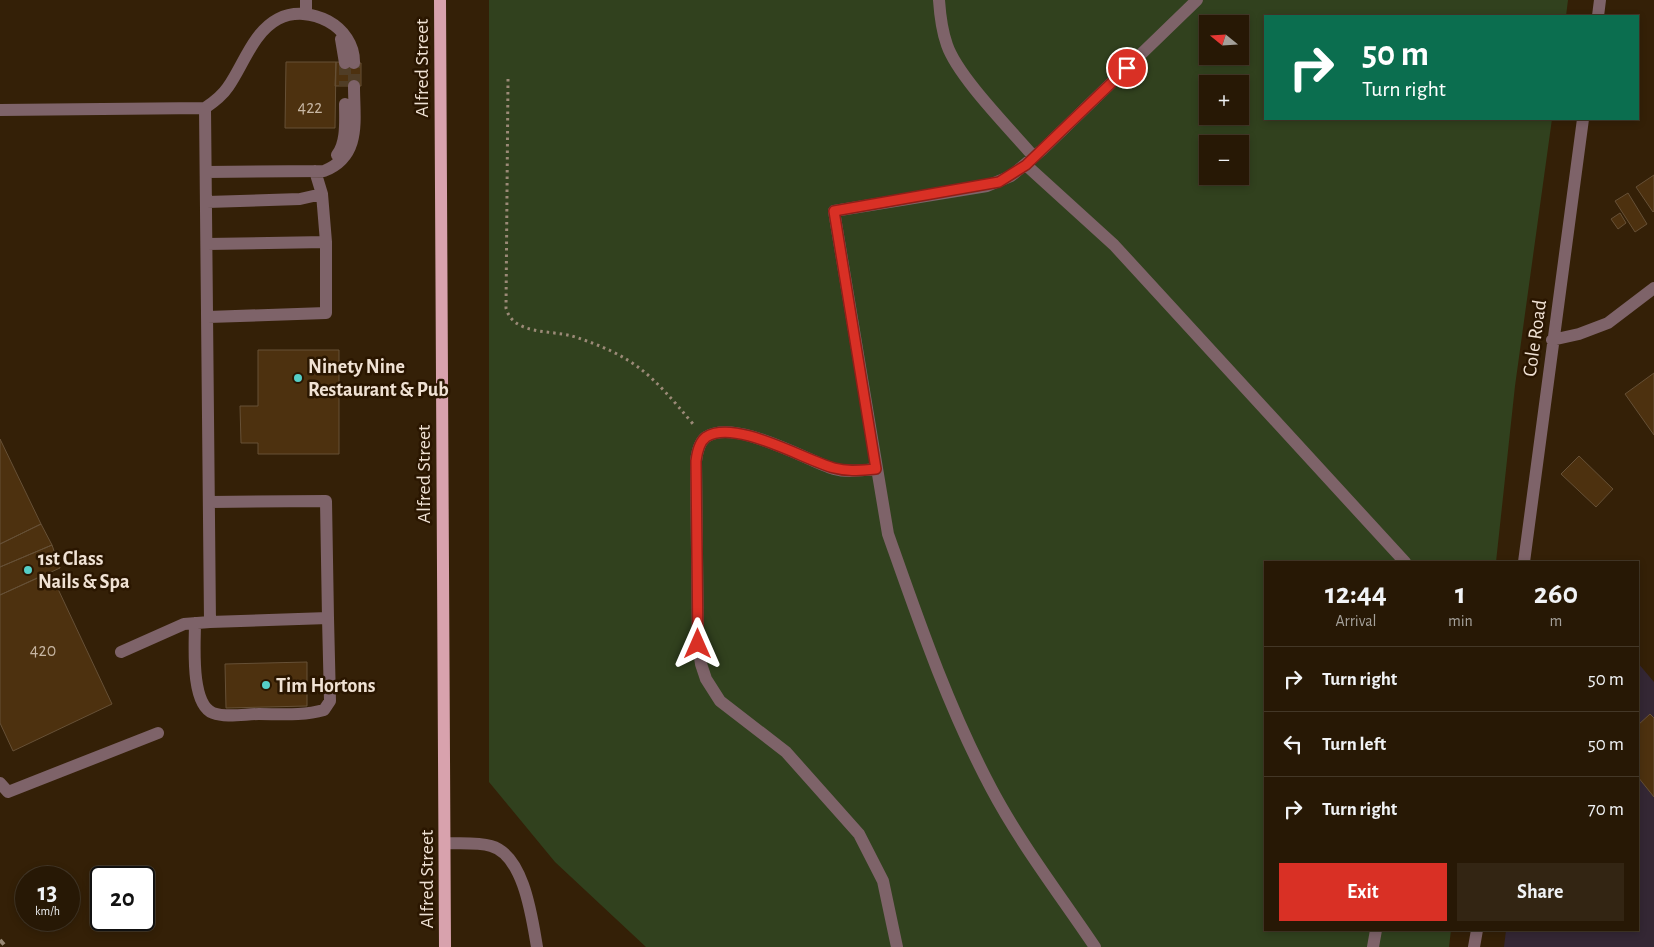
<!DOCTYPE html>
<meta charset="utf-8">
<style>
:root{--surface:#271805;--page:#332513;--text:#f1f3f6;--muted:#a4a09a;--line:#433727;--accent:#d93025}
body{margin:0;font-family:"Alegreya Sans",sans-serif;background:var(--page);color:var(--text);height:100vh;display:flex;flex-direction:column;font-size:19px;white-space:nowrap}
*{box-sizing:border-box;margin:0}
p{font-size:16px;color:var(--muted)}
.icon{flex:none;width:28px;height:28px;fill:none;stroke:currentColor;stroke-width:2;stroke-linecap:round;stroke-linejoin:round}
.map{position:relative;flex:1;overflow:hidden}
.details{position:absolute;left:1264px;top:561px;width:375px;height:370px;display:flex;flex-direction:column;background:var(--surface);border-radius:0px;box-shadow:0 2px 8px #0003,0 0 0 1px var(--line)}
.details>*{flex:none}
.guide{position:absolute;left:1264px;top:15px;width:375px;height:105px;border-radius:0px;box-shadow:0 2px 8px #0003,0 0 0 1px var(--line);background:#0b6e4f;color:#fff;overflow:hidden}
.needle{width:32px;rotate:288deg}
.controls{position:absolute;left:1199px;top:15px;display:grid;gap:10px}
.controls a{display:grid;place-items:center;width:50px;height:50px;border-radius:0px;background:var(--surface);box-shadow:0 2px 8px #0003,0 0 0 1px var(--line);font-size:25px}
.speed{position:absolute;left:15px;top:866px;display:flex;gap:10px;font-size:25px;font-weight:700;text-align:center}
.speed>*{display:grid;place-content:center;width:65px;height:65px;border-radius:50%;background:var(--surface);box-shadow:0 2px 8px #0003,0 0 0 1px var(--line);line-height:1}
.speed small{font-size:12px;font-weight:400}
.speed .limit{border:2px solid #111;border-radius:8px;background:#fff;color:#111}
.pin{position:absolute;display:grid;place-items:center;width:42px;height:42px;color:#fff;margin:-21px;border:2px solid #fff;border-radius:50%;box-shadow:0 1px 5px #0007}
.me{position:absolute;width:55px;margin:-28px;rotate:0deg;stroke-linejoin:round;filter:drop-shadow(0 0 4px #0008)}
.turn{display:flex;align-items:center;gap:18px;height:105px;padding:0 15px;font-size:22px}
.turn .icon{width:65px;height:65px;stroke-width:2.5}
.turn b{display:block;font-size:35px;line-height:42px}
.eta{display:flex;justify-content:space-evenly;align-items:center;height:85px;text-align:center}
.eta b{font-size:30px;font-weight:700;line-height:35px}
.button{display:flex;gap:10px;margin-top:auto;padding:10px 15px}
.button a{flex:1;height:58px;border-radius:0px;background:var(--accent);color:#fff;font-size:20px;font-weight:700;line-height:58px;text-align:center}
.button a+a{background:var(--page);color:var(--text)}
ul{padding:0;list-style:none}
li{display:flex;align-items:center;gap:15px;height:65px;padding:0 15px;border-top:1px solid var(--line)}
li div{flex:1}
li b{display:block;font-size:19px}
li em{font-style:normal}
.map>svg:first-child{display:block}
</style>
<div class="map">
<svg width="1654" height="947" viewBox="0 0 1654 947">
<rect width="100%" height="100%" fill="#342007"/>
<path fill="#342734" d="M 1638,663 L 1654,682 L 1654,947 L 1504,947 L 1506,930 L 1638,930 Z"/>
<path fill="#31411e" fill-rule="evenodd" d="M 489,0 L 1568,0 L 1566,16 L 1265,16 L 1265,119 L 1552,119 L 1515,386 L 1496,562 L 1265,562 L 1265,930 L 1451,930 L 1449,947 L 646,947 L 555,862 L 489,782 ZM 1208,24 L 1240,24 L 1240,56 L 1208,56 ZM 1208,84 L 1240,84 L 1240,116 L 1208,116 ZM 1208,144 L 1240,144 L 1240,176 L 1208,176 Z"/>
<path fill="#4d310f" stroke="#665036" d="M 286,62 L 336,62 L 335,128 L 285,128 Z
M 336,62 L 361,63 L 361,86 L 335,86 Z
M 1654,175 L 1654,211 L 1653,212 L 1636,187 Z
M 1628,193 L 1647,224 L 1635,232 L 1615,201 Z
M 1620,213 L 1626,223 L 1618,229 L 1611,219 Z
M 258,350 L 339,350 L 339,454 L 258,454 L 258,443 L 241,443 L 240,406 L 258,406 Z
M 1654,373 L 1654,435 L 1625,394 Z
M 0,439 L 41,524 L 0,544 Z
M 1579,456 L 1613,489 L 1596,507 L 1561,474 Z
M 41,524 L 52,545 L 0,567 L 0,544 Z
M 52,545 L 60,568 L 0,595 L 0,567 Z
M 50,572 L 112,704 L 13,751 L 0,723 L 0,595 Z
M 307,662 L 307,706 L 226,708 L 225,664 Z
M 1650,714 L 1654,718 L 1654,797 L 1638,777 L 1638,725 Z"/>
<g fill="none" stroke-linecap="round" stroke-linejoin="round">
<path stroke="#503d26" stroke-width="12" stroke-dasharray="12 6" stroke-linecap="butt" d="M 345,63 L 345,86
M 354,86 L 354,63"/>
<path stroke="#9b8a77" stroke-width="3" stroke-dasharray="2.5 4" stroke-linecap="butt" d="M 508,79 L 506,308 C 513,335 550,330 572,336 C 635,356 652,375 693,424"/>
<path stroke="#7e6369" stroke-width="12" d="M 306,0 L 306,14
M 939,0 C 940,15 942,31 947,45 C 958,77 1011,130 1034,157
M 1598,16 L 1600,0
M 341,39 L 345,63
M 205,108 C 214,102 222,96 228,87 C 243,66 253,32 278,19 C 309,3 355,26 354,63
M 0,110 L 205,108 L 210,622 L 184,624 L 121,652
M 337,155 C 347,142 345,121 345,104
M 1026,165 L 1114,245 L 1405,562
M 315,171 L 322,194 L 326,242
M 206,172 L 324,171 C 362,156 354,120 354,86
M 207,202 L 300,199 L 322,194
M 207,244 L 326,242 L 326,313 L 208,317
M 1552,340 L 1579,334 L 1608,323 L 1654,288
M 876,469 C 862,470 848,473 834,469 C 806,460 735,418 706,437 C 699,442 697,453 696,461 L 698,644 L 701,664 L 706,679 L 720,701 L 786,752 L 859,834 L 883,881 L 897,947
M 1524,562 L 1583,119
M 210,622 L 328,618 L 326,501 L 210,502
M 195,623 C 195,643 190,704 213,713 C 226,718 245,714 259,714 C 280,714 303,716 324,710 L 330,701 L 328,618
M 0,783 L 8,792 L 158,733
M 445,843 C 459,844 477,842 491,846 C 524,855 532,918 537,947
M 1095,947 C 1060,895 1020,843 991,788 C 948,707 918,619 888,534 L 834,211 L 987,186 L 1011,176 L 1042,150 L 1197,0
M 1373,947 L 1376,930
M 1474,947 L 1477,930"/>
<path stroke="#d8a2ad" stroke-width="12" d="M 440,0 L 445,947"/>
<path stroke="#988774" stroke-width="4" stroke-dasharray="6 6" stroke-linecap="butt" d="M 0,940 L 6,947"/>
</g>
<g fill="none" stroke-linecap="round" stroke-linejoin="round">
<defs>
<path id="route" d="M 698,644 L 696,461 C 697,453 699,442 706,437 C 735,418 806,461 834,468 C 848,472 862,470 876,469 L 834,211 L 999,182 L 1026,165 L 1127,68"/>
</defs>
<use href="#route" stroke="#8d1f18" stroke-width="12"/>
<use href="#route" stroke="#d93025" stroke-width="9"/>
</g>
<g fill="#55cec6" stroke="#2a1600" stroke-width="2">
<circle cx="298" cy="378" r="5"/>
<circle cx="28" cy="570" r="5"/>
<circle cx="266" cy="685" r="5"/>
</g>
<g text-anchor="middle" stroke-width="5" stroke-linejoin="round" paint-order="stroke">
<g font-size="18" fill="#c7b6a3">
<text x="310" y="113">422</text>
<text x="43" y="656">420</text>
</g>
<g font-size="20" fill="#f0e2d4" stroke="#2a1600">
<text transform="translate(421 68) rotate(-90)" y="7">Alfred Street</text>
<text transform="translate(1534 338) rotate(-82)" y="7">Cole Road</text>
<text transform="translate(423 474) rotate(-90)" y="7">Alfred Street</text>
<text transform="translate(426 879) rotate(-90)" y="7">Alfred Street</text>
</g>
<g font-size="20" font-weight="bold" fill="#f0e2d4" stroke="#2a1600" text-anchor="start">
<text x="308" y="373">Ninety Nine<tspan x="308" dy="23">Restaurant &amp; Pub</tspan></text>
<text x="38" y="565">1st Class<tspan x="38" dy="23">Nails &amp; Spa</tspan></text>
<text x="276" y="692">Tim Hortons</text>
</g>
</g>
</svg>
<div class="controls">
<a><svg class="needle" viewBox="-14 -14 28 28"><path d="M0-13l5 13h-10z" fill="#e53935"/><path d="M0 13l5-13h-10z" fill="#a4a09a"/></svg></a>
<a>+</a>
<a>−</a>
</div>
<div class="speed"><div>13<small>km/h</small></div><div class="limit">20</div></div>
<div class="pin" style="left:1127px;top:68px;background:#d93025"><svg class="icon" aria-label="arrive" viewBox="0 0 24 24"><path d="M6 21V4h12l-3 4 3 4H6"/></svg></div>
<svg class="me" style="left:698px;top:644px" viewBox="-20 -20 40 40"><path d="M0-17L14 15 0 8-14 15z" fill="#d93025" stroke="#fff" stroke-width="4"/></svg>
<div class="guide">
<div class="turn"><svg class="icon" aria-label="right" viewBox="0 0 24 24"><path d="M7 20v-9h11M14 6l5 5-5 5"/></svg><div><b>50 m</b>Turn right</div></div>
</div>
<section class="details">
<div class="eta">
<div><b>12:44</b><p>Arrival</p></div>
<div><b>1</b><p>min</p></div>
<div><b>260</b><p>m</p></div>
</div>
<ul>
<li><svg class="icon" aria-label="right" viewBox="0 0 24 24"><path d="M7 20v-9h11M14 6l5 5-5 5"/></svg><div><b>Turn right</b></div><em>50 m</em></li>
<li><svg class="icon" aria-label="left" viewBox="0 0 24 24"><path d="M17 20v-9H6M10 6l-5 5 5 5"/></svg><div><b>Turn left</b></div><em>50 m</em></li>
<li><svg class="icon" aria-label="right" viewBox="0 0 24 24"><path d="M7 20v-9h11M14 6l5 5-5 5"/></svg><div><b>Turn right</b></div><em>70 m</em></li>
</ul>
<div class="button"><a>Exit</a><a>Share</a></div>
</section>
</div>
